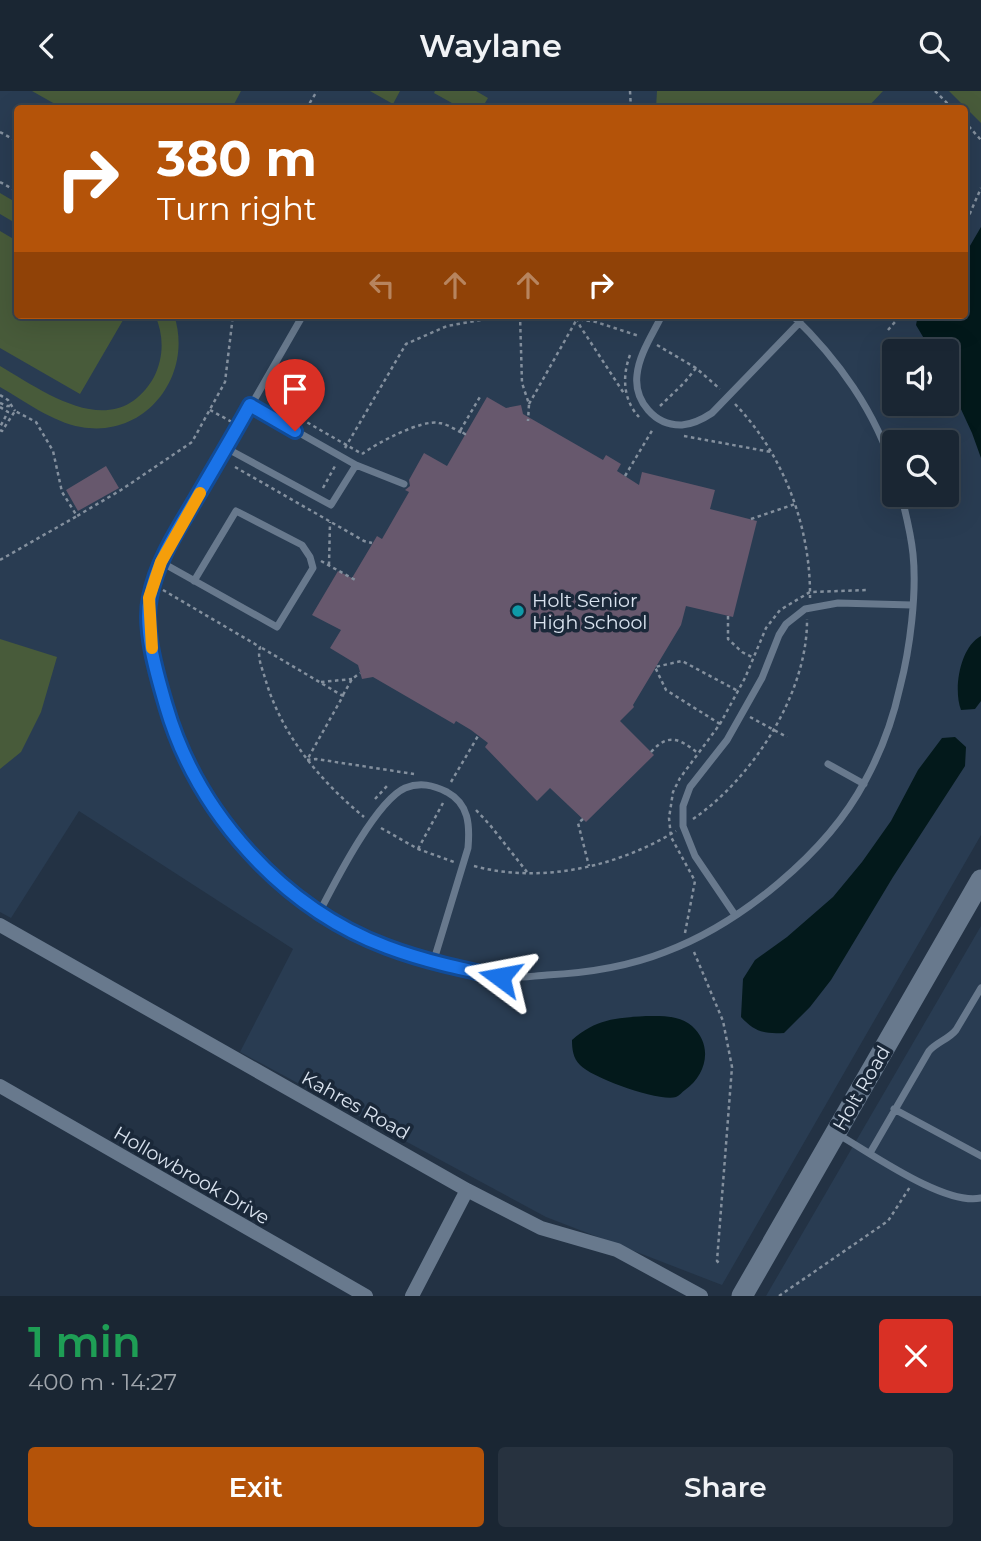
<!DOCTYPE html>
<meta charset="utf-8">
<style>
:root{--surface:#1a2633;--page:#27323f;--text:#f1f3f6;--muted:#9fa5ac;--line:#38434e;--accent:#b45309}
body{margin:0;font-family:Montserrat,sans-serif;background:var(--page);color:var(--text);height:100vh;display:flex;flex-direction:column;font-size:26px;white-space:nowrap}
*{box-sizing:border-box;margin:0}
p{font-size:23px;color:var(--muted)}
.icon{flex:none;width:38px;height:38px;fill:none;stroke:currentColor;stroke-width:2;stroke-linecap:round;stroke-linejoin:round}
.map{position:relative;height:1205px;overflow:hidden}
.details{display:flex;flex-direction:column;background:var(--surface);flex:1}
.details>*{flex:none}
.top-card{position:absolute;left:14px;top:14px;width:954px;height:214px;border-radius:7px;box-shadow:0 7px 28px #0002,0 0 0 2px var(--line);background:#b45309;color:#fff;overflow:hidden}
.buttons{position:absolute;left:882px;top:248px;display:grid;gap:14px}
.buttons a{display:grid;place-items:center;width:77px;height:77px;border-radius:7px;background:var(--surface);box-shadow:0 7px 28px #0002,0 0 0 2px var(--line);font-size:35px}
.pin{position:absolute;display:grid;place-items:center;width:60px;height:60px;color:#fff;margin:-72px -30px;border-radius:50% 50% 50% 0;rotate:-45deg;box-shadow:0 0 7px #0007}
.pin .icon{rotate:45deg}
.me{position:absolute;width:77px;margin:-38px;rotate:283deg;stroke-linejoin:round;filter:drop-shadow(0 0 5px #0008)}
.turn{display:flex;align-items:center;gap:24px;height:147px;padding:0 28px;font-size:32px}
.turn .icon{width:91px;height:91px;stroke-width:2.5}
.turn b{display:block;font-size:49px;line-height:60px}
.lanes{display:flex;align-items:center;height:66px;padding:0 28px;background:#0003;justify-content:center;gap:35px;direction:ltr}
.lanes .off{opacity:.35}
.round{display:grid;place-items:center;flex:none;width:74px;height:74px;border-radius:7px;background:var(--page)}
.overview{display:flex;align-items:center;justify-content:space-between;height:119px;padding:0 28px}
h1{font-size:42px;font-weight:600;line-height:52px;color:#1e9e55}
.action{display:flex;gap:14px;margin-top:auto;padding:14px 28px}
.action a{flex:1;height:80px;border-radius:7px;background:var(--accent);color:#fff;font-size:28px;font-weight:600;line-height:80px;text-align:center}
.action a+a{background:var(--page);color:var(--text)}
header{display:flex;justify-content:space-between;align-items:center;height:91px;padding:0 28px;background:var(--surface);font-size:32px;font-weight:600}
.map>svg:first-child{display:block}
</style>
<header><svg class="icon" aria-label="back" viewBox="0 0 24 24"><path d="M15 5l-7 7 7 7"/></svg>Waylane<svg class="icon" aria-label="search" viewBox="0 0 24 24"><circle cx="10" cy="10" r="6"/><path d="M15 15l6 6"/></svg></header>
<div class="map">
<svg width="981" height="1205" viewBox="0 0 981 1205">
<rect width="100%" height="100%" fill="#233244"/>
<path fill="#293c52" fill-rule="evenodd" d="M 0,0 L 981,0 L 981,744 L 722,1194 L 546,1126 L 240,961 L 293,858 L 79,720 L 11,827 L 0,821 ZM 18,18 L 964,18 L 964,224 L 18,224 ZM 894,261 L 947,261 L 947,313 L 894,313 ZM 894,352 L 947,352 L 947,404 L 894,404 Z
M 981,835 L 981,1205 L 766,1205 Z"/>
<path fill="#485b3a" d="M 32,0 L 241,0 L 232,17 L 62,17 Z
M 370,0 L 400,0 L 393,13 Z
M 435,0 L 476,0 L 488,7 L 482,17 L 461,17 L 434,2 Z
M 657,0 L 883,0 L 867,17 L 656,17 Z
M 949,0 L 981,0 L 981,32 Z
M 0,102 L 17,112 L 17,133 L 0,123 Z
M 0,140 L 17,150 L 18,224 L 126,224 L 80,303 L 0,257 Z
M 155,224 L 174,224 C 194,284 146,348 81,336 C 52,331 25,310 0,296 L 0,275 C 45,301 115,354 154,286 C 164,266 164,244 155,224 Z
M 0,548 L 57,566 L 41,621 L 21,661 L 0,678 Z"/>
<path fill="#03191b" d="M 981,136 L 981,367 L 972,342 L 947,288 L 947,261 L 932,261 L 916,234 L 918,224 L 964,224 L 964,165 Z
M 981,545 L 981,610 L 975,618 L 961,619 C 953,598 960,556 981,545 Z
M 955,646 L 966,656 L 965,675 L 893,786 L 831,889 L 810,916 L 784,942 C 764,943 755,941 741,926 L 743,888 L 755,869 L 787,846 L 833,806 L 862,771 L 891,730 L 918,679 L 942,647 Z
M 646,925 C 661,925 680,924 692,935 C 714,955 706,984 685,999 C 682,1001 679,1005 676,1006 C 659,1011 592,987 580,974 C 573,967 572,958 572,949 C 596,928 615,927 646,925 Z"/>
<path fill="#67586d" d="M 487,306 L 506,317 L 521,314 L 523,323 L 603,369 L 606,364 L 621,373 L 617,380 L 639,394 L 642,381 L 715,399 L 710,418 L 757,430 L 733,526 L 686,515 L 681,534 L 633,614 L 634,616 L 620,630 L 654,664 L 586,731 L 550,697 L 537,710 L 485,656 L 488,652 L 471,639 L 456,630 L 454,633 L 373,586 L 362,588 L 358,574 L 330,557 L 341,539 L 312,524 L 338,480 L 352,487 L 377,445 L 382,448 L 409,401 L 405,399 L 410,395 L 409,389 L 424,362 L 447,375 Z
M 106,375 L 119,397 L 78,420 L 66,399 Z"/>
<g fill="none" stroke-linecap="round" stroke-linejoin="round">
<path stroke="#84909e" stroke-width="2.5" stroke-dasharray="3.5 3.5" stroke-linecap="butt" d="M 630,0 L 631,18
M 935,0 L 953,18
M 306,18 L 317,0
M 964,30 L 981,49
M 0,41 L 18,51
M 0,91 L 18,101
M 964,136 L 981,97
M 520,224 L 522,292 L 529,313 L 528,330
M 552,224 L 596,231 L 639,245
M 577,227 L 580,235 L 625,304
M 888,239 L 901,224
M 657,254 L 696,277 L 720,298
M 630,264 C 622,285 623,309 639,326
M 0,304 L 8,309 L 15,320
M 0,312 L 7,315 L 12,315
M 529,313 L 577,228
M 735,313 C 784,364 811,437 810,507
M 277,314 L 362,363
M 660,315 L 684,292 L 696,277
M 0,316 L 8,321 L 0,336
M 210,319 L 232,331
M 0,339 L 2,340 L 15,320 L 36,331 L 53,360 L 62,401 L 77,425 L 121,399 L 192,351 L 225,291 L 233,224
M 684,345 L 771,361
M 345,357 L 406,253 L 447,235 L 508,224
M 362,363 C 377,352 422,328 439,332 C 448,333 457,340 465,343 L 460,340 L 481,304
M 235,376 L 364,450 L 372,452
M 625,385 L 653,338
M 323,397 L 335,375
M 751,428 L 795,413
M 0,469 L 77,425
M 321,470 L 357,490
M 329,474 L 330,431
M 163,499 L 260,556 C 257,566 262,577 265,587 C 281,643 319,689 364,726
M 728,525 L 728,548 L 742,561 L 754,567
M 262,557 L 343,605 L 307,669
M 321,591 L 352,588
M 343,604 L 352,588 L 360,582
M 750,626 L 787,646
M 720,633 L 666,599 L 655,576 L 682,570 L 738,600
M 651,661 C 669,641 680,648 699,663
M 307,669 L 316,668 L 414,683
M 451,691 L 478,645
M 375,708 L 387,695
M 476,719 L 490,734 L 527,781
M 583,728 L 578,732 L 589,775
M 693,728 C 752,688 808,602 807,528
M 381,737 L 418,758 L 454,771
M 418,758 L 443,712
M 474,775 C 541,793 617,776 676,740
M 685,842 L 695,790 L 671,746 L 669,727 L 673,701 L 680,687 L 720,633 L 745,587 L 766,537 L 780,519 L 810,501 L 869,499
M 694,861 L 723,930 L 732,976 L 717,1170 L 720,1173
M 779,1205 L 888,1130 L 910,1096"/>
<path stroke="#68798d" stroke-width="7" d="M 303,224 L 161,471 C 157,483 151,497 149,509 C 144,563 166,630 191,677 C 247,785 343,851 461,878 C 474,880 487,885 500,886 C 515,888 532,885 547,884 C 587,882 627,876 665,861 C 740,833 827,762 865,690 C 881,661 893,628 900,596 C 910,558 917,502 913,463 C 911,444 906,423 901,404
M 662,224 C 653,243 639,263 637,284 C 634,310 655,335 682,334 C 693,333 703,328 712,322 L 800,231
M 792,224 C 837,267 877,322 894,382
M 250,314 L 356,374 L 404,393
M 226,357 L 331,414 L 356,374
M 161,471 L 277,536 L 313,477 L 310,466 L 302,454 L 236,420 L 194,490
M 828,673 L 864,693
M 320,820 C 335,791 376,710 405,697 C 420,691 433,694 447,701 C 469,713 470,734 468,757 L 433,872
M 735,824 L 695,765 L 683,735 L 683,715 L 690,696 L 727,649 L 762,587 L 779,544 L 786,533 L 805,518 L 838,512 L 912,514
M 894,1018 L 981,1065
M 839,1044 C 872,1063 945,1115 981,1107
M 870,1062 L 929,960 C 937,951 949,948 956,939 L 981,897"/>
<path stroke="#68798d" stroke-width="14" d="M 0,834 L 467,1099 L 541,1137 L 617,1159 L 701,1205
M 0,995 L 366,1205
M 412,1205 L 467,1099"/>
<path stroke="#68798d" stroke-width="21" d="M 742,1205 L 981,789"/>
</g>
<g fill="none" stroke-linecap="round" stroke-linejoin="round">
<defs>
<path id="route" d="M 295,340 L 250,314 C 233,345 215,375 197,406 C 179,437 157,469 150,506 C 143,538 157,584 166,615 C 197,722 283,817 387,856 C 424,870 462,878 500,886"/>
</defs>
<use href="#route" stroke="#114b97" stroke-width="18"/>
<use href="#route" stroke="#1a73e8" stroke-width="12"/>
<path stroke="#f59e0b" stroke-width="12" d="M 152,557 L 149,507 L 161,471 L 200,402"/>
</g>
<circle fill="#0f9aa8" stroke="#1a2839" stroke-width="2.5" cx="518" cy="520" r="7"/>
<g text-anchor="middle" stroke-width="7" stroke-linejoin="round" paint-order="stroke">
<g font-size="19" fill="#dae3ef" stroke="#1a2839" text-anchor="start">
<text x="532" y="516">Holt Senior<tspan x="532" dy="22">High School</tspan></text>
</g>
<g font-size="19" fill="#dae3ef" stroke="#1a2839">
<text transform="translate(861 997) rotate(-60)" y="7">Holt Road</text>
<text transform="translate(356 1014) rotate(29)" y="7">Kahres Road</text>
<text transform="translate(192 1084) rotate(30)" y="7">Hollowbrook Drive</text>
</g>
</g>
</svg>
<div class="buttons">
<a><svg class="icon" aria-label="sound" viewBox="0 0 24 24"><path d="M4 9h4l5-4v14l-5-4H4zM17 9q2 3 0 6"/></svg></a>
<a><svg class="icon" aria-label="search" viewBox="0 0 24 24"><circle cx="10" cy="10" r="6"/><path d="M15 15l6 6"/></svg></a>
</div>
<div class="pin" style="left:295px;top:340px;background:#d93025"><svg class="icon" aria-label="arrive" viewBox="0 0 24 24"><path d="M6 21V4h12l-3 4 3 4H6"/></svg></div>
<svg class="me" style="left:500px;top:886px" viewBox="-20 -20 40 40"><path d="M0-17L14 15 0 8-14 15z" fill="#1a73e8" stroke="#fff" stroke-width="4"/></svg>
<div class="top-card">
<div class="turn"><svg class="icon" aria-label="right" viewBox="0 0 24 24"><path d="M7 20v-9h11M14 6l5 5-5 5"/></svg><div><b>380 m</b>Turn right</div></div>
<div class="lanes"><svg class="icon off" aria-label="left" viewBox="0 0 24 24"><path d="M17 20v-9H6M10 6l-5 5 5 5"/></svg><svg class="icon off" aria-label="ahead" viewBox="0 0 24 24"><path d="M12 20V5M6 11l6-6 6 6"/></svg><svg class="icon off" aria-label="ahead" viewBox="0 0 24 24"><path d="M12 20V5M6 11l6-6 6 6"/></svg><svg class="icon" aria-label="right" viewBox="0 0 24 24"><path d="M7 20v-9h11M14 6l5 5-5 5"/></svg></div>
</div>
</div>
<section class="details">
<div class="overview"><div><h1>1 min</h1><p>400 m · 14:27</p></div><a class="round" style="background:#d93025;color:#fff"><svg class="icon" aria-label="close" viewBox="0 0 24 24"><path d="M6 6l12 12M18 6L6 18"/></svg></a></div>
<div class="action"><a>Exit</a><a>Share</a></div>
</section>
